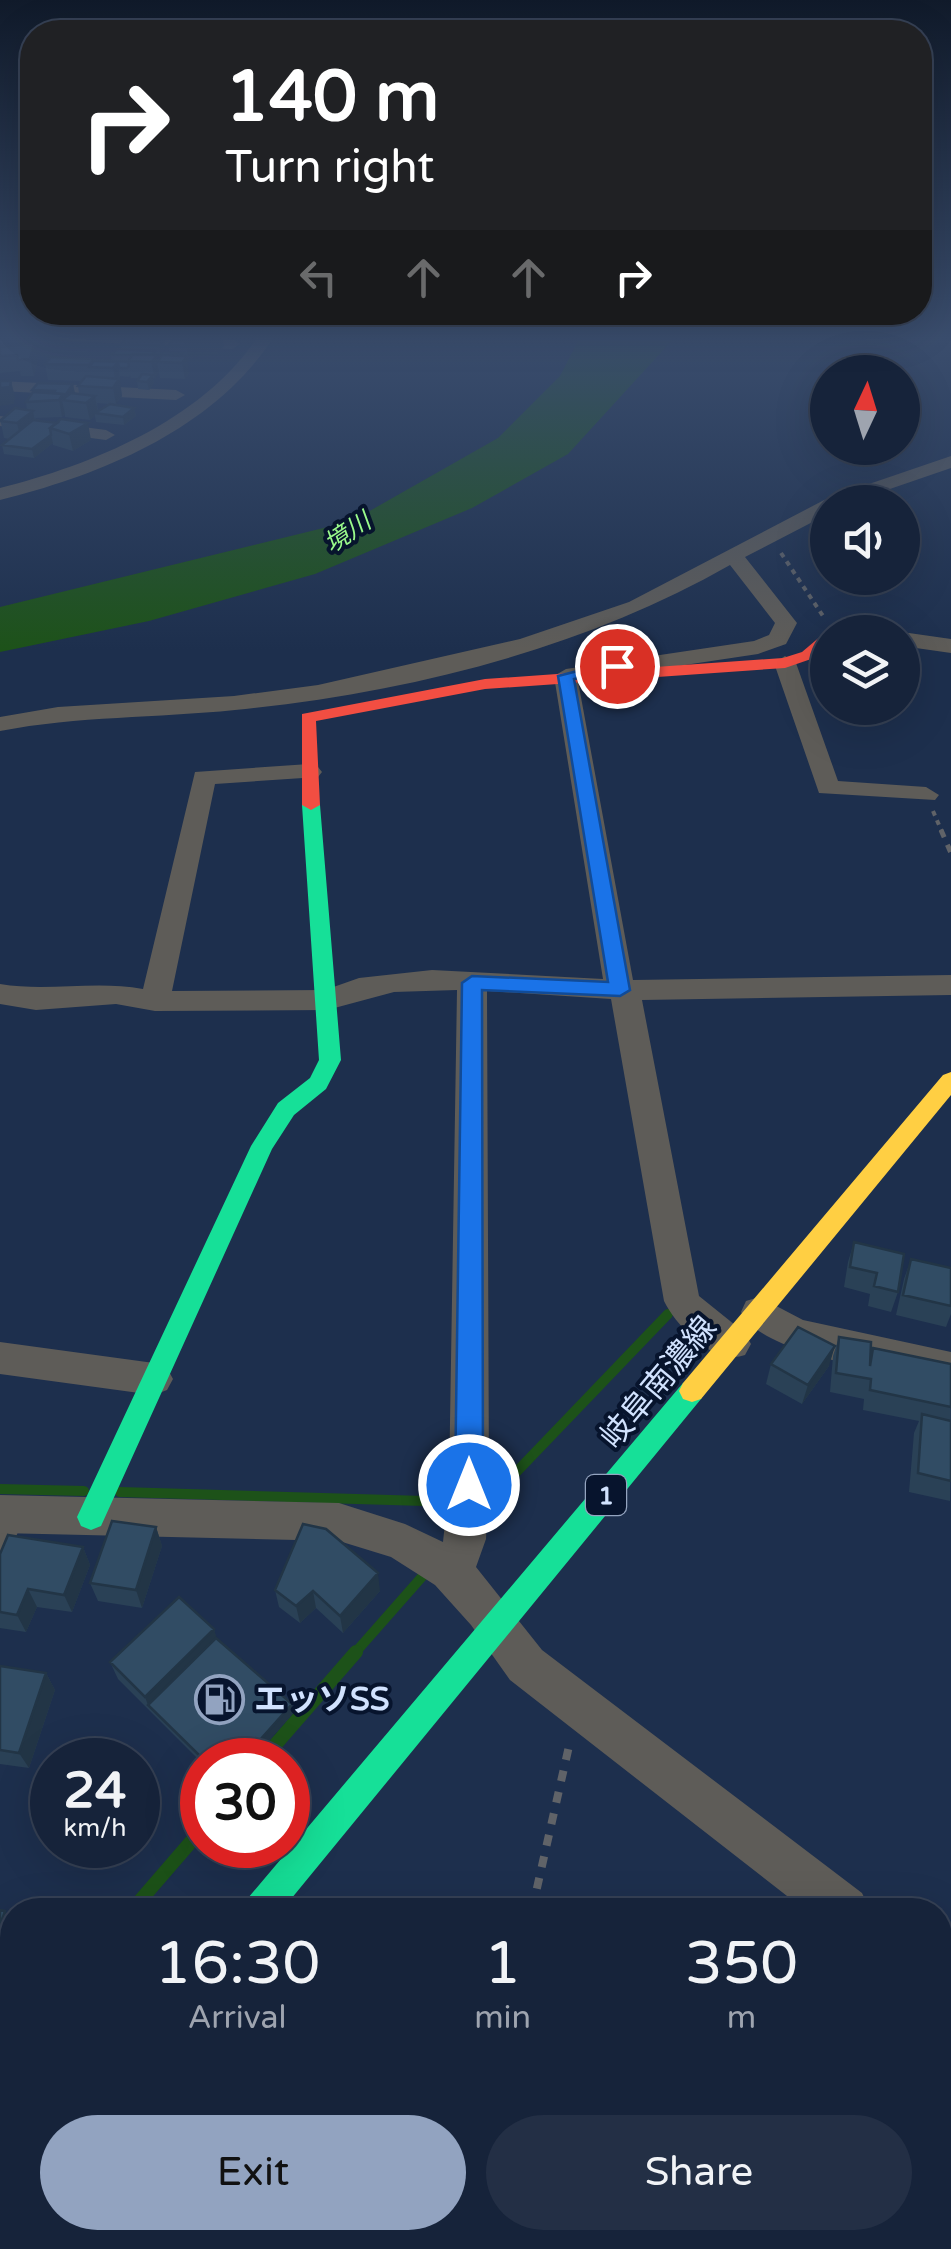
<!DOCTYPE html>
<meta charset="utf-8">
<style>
:root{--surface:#16233a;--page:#232f45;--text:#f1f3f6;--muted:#9ea4af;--line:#354054;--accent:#92a3c0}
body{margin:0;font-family:"Varela Round","Noto Sans JP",sans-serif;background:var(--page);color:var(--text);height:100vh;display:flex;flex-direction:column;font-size:38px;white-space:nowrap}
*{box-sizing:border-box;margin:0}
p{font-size:32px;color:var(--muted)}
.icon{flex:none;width:55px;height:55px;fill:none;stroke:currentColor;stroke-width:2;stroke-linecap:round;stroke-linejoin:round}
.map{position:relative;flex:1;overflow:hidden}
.drawer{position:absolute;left:0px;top:1898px;width:952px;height:352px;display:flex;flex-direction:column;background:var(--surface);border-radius:40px 40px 0 0;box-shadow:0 10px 40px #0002,0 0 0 2px var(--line)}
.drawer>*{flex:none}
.banner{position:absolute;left:20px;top:20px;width:912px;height:305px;border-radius:40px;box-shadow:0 10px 40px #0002,0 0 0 2px var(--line);background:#202124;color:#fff;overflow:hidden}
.needle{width:65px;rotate:4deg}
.fabs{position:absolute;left:810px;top:355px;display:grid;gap:20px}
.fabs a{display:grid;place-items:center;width:110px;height:110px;border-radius:50%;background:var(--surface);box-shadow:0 10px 40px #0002,0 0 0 2px var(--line);font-size:50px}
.speed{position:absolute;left:30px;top:1738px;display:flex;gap:20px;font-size:50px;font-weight:700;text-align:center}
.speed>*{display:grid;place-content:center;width:130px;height:130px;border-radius:50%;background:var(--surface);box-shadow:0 10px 40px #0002,0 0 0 2px var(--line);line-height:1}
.speed small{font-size:25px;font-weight:400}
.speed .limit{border:15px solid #d22;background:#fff;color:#111}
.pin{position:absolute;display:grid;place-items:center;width:85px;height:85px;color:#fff;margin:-42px;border:5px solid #fff;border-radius:50%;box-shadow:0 2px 10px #0007}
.me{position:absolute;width:110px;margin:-55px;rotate:0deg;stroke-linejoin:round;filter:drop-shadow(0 0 8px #0008)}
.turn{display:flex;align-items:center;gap:35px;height:210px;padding:0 40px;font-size:45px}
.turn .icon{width:130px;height:130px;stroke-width:2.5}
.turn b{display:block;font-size:70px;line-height:85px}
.lanes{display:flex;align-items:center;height:95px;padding:0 40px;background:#0003;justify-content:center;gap:50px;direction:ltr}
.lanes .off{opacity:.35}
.eta{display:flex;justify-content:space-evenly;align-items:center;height:170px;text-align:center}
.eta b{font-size:60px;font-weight:600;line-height:70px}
.button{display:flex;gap:20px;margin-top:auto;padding:20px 40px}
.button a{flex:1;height:115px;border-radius:60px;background:var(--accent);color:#111;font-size:40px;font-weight:600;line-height:115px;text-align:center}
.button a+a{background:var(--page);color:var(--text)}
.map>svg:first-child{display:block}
</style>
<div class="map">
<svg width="951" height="2249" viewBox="0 0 951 2249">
<rect width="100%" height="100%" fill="#1d2f4d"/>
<path fill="#1d5219" d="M 581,335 L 677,335 L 568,454 L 472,508 L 315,574 L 149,621 L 0,652 L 0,607 L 352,521 L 498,438 L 560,376 Z"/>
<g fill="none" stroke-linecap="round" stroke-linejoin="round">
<path stroke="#1d5219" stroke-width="10" d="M 0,1489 L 84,1491
M 120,1492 L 459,1502
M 481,1509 L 668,1314
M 354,1654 L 428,1570"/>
<path stroke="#1d5219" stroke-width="14" d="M 262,1760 L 356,1652
M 132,1910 L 202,1829
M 0,2061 L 12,2047"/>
<path stroke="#606368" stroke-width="4" stroke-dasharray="5 5" stroke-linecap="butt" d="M 781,553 L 823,616
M 933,811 L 942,832"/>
<path stroke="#606368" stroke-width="5" stroke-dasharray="8 8" stroke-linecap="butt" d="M 941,830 L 951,853"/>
<path stroke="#606368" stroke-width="8" stroke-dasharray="11 11" stroke-linecap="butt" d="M 532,1910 L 569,1746
M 454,2249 L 456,2238"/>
<path fill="#5e5c58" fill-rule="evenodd" d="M 14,1505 L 22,1508 L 25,1515 L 8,1556 L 0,1559 L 0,1522 L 6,1508 Z"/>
<path fill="#5e5c58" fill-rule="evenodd" d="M 46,335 L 232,339 L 240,344 L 232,349 L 54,340 Z
M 259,335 L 275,335 C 215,429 103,474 0,500 L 0,488 C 94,464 203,420 259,335 Z
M 0,381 L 176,390 L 185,395 L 176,400 L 0,391 Z
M 0,416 L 106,430 L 115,435 L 106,440 L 0,426 Z
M 951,456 L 951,468 L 852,502 L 828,502 L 828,514 L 745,557 L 797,623 L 786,644 L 758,654 L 578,681 L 633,980 L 951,975 L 951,995 L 642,1000 L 699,1296 L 745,1333 L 751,1344 L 745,1355 C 714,1366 677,1327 664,1301 L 611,999 L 487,991 L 489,1485 L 486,1539 L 476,1567 L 542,1650 L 862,1893 L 870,1910 L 805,1910 L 510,1680 L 471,1625 L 435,1585 L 391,1557 L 339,1541 L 0,1533 L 0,1495 L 339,1503 L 405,1524 L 443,1542 L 449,1485 L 457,990 L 394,992 L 327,1010 L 155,1011 L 116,1004 L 36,1010 L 0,1004 L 0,984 C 48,992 95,980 143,989 L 195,772 L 309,764 L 318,767 L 322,772 L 318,777 L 215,784 L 172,991 L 325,990 L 359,978 L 432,970 L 603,979 L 554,676 L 566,669 L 754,641 L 769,635 L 775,623 L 730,565 C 581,650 406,693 235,710 C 157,718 78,716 0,731 L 0,717 L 58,707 L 234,696 L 318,685 L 520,639 L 629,602 L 828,498 Z
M 854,625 L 865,632 L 831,632 L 834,627 Z
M 901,632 L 902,632 L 951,639 L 951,653 L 902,646 Z
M 785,656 L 796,663 L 838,781 L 926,787 L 939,795 L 935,800 L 819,793 L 774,663 Z
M 759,1297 L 803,1320 L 951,1352 L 951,1384 C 902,1373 763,1357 741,1312 L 746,1301 Z
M 0,1342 L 154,1363 L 167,1368 L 173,1379 L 167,1390 L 154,1395 L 0,1374 Z
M 940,1955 L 951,1959 L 951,2012 L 940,2008 Z"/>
<path fill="#16e098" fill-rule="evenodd" d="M 311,800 L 320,805 L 341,1060 L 326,1089 L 294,1115 L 272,1149 L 101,1526 L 91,1530 L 81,1526 L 77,1517 L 251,1146 L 278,1103 L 310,1078 L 319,1060 L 302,805 Z
M 692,1380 L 701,1383 L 705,1391 L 701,1399 L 282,1910 L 243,1910 L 248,1898 L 683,1383 Z"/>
<path fill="#ffcf43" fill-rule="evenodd" d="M 951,1072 L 951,1095 L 701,1399 L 692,1402 L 683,1399 L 679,1391 L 683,1383 L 943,1075 Z
M 12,2188 L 12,2236 L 0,2241 L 0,2193 Z"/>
<path fill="#f24e42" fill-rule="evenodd" d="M 828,630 L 834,632 L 828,632 L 828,644 L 814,658 L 785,668 L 485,689 L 316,721 L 320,805 L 311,810 L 302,805 L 302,714 L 485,679 L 783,658 L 802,652 Z"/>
</g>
<path fill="#2a4156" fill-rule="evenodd" d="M 191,335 L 222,335 L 224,346 L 218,354 L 188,358 L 188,356 L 183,355 L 189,373 L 185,379 L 160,378 L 159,372 L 153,379 L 154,383 L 149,390 L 138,389 L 137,381 L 139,378 L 131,378 L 130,375 L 129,377 L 120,376 L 119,381 L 122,396 L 116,404 L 134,408 L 136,416 L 124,425 L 96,422 L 95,416 L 90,420 L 65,417 L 65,414 L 62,417 L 34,418 L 91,440 L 73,451 L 53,445 L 53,443 L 34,458 L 4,454 L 2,445 L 10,439 L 4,438 L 0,418 L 0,420 L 27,410 L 26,402 L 38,383 L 79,394 L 78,386 L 81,381 L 48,380 L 45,364 L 94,359 L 95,361 L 112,361 L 111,355 L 122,349 L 121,344 L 164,340 L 165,348 L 160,354 L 155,354 L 158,361 L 159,357 L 169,352 L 168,346 L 187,341 ZM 97,403 L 110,404 L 98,411 Z
M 0,347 L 38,359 L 34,376 L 21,376 L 20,371 L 0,373 Z
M 854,1242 L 898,1292 L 891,1312 L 868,1306 L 870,1294 L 844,1287 L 848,1262 Z
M 911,1259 L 951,1268 L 951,1314 L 946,1327 L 896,1315 L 904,1279 Z
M 839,1337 L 870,1356 L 873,1348 L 951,1364 L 950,1501 L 909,1492 L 914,1433 L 919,1421 L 863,1410 L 864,1399 L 830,1392 L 833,1356 Z
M 771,1364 L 829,1366 L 802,1404 L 766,1384 Z
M 156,1527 L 162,1546 L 142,1608 L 98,1601 L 90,1583 Z
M 83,1547 L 90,1565 L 72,1612 L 37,1607 L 26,1632 L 0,1628 L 0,1554 Z
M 275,1590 L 380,1591 L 343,1633 L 316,1608 L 300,1623 L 279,1607 Z
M 214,1629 L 216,1638 L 292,1704 L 294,1712 L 251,1760 L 202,1760 L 202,1763 L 118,1679 L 110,1662 Z
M 0,1666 L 46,1673 L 55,1690 L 29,1768 L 0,1764 Z"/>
<path fill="#223546" d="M 218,335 L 222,335 L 224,346 L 218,354 L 188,358 L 186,342 Z
M 164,340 L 165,348 L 160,354 L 159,346 Z
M 34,343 L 38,359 L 34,376 L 30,359 Z
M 155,351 L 159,372 L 155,379 L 150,357 Z
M 183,353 L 184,361 L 187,356 L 189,373 L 185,379 L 182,363 L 179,358 Z
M 118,362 L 122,396 L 116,404 L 113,388 L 116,384 L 113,368 Z
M 153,375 L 154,383 L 149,390 L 147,382 Z
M 11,381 L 15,397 L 14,404 L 0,406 L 0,388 Z
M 73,384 L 75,393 L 62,400 L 65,414 L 62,417 L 59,400 Z
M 95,396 L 98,413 L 95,413 L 95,416 L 90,420 L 86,403 Z
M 134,408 L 136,416 L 124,425 L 123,417 Z
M 33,411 L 36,428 L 21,440 L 17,423 Z
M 88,423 L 91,440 L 73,451 L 69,434 Z
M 51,435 L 53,443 L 34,458 L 32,449 Z
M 835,1346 L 829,1366 L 802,1404 L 808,1385 Z
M 156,1527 L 162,1546 L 142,1608 L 136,1590 Z
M 83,1547 L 90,1565 L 72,1612 L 64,1595 Z
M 378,1573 L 380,1591 L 343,1633 L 340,1616 Z
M 28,1589 L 37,1607 L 26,1632 L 17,1615 Z
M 313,1591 L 316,1608 L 300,1623 L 296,1606 Z
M 214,1629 L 219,1646 L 148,1705 L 145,1697 Z
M 46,1673 L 55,1690 L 29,1768 L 19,1753 Z
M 292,1704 L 294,1712 L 251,1760 L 242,1760 Z
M 5,1911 L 12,1920 L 12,1934 L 0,1975 L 0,1926 Z"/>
<path fill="#314c64" stroke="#223546" stroke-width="2.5" d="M 191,335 L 218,335 L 216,338 L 186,342 Z
M 126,338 L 164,340 L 159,346 L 121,344 Z
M 173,340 L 187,341 L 186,347 L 168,346 Z
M 34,343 L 30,359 L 18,360 L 17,355 L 0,356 L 0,347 Z
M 117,349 L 155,351 L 152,355 L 111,355 Z
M 163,352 L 183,353 L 180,356 L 162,355 L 159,357 Z
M 133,354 L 157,355 L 152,362 L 128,361 Z
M 162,355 L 187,356 L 182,363 L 158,362 Z
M 51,357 L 94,359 L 89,365 L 45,364 Z
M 102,360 L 128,362 L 129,366 L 127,368 L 119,368 L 118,362 Z
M 94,361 L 118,362 L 113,368 L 89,367 Z
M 142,374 L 153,375 L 147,382 L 137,381 Z
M 86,376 L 119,379 L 113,388 L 78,386 Z
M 0,381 L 11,381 L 10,387 L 0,388 Z
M 38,383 L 73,384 L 64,397 L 63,394 L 54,393 L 55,391 L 32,390 Z
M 33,392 L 63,394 L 59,400 L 26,402 Z
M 71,393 L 95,396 L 86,403 L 62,400 Z
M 110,404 L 134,408 L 123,417 L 95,413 Z
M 15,408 L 33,411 L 17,423 L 0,421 Z
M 61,419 L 88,423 L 69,434 L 50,428 Z
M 33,420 L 57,423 L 50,428 L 51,435 L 32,449 L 2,445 Z
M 854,1242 L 904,1254 L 898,1292 L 874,1286 L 877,1273 L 850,1267 Z
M 911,1259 L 951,1268 L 951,1306 L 903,1295 Z
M 798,1327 L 835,1346 L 808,1385 L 771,1364 Z
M 839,1337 L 871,1342 L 870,1366 L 873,1348 L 951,1364 L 951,1407 L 870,1390 L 871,1379 L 836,1373 Z
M 922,1414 L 951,1421 L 951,1481 L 918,1473 Z
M 112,1521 L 156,1527 L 136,1590 L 90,1583 Z
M 303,1524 L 326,1529 L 378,1573 L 340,1616 L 313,1591 L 296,1606 L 275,1590 Z
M 8,1535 L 83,1547 L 64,1595 L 28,1589 L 17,1615 L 0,1612 L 0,1554 Z
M 179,1597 L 214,1629 L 145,1697 L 110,1662 Z
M 216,1638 L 292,1704 L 242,1760 L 204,1760 L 148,1705 Z
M 0,1666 L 46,1673 L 19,1753 L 0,1750 Z
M 0,1910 L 5,1911 L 0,1926 Z"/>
<linearGradient id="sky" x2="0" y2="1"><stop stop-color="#101a2a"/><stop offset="0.52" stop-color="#3a4d6d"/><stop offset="1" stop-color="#3a4d6d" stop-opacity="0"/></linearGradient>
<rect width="951" height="650" fill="url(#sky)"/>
<path fill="#1a73e8" stroke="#114b97" stroke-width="2.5" d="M 617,661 L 625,666 L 622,669 L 574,679 L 630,990 L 620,996 L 482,990 L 483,1485 L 479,1494 L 469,1498 L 459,1494 L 455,1485 L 462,983 L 472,976 L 608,982 L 558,676 Z"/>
<defs>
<symbol id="fuel-ring" viewBox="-11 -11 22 22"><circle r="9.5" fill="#07142d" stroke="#92a3c0" stroke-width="1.5"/><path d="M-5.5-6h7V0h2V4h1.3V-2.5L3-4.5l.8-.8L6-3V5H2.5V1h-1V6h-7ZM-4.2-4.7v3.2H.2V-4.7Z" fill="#92a3c0"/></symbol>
</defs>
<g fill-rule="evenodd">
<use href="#fuel-ring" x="192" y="1672" width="55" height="55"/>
</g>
<g text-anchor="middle" stroke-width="8" stroke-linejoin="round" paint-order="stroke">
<g font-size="25" font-style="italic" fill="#9afa8b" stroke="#07142d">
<text transform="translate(347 532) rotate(-34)" y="9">境川</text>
</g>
<rect fill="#07142d" stroke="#94a4bf" stroke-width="2.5" x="586" y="1475" width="40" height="40" rx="8"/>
<g font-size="25" font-weight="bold" fill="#d1e2fe">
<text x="606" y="1504">1</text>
</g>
<g font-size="32" fill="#d1e2fe" stroke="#07142d">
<text transform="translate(658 1382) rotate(-50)" y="11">岐阜南濃線</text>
</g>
<g font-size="32" font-weight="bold" fill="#d1e2fe" stroke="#07142d" text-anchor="start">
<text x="254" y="1710">エッソSS</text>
</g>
</g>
</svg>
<div class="fabs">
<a><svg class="needle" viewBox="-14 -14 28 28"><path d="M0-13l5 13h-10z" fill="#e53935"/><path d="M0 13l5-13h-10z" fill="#9ea4af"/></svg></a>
<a><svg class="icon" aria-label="sound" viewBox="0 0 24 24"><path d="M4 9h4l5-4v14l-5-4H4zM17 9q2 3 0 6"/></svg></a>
<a><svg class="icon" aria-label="layers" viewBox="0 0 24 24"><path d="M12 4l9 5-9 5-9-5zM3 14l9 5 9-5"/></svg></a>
</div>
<div class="speed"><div>24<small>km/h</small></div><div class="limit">30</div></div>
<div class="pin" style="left:617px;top:666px;background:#d93025"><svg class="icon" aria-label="arrive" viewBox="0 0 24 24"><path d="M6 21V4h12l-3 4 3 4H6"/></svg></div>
<svg class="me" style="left:469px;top:1485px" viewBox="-20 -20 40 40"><circle r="17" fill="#1a73e8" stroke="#fff" stroke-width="3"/><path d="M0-11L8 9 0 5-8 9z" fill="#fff"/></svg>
<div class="banner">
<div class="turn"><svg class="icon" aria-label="right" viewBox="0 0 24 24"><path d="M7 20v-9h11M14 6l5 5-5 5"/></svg><div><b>140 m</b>Turn right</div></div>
<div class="lanes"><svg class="icon off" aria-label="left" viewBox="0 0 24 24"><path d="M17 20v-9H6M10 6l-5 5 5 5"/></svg><svg class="icon off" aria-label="ahead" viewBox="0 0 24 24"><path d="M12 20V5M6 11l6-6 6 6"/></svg><svg class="icon off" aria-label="ahead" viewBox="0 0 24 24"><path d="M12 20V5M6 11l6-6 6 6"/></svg><svg class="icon" aria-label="right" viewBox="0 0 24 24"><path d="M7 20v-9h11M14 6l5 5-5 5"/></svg></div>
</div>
<section class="drawer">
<div class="eta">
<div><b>16:30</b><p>Arrival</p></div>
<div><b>1</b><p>min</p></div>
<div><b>350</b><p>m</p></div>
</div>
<div class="button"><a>Exit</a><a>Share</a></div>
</section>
</div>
